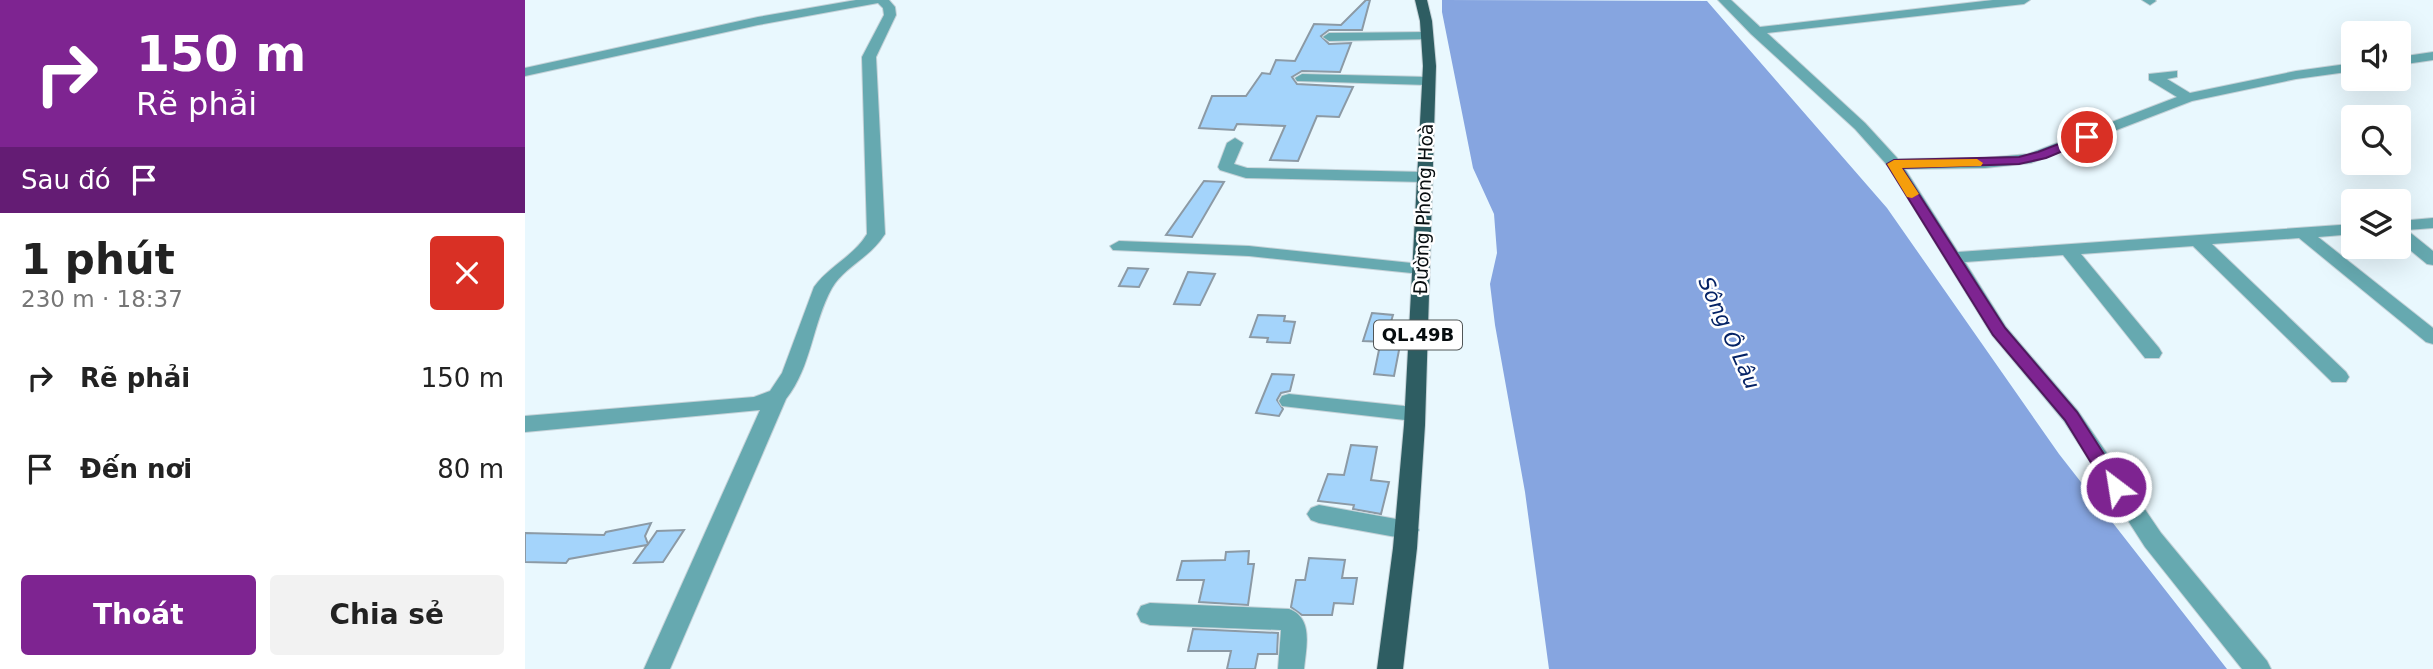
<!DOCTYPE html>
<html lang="vi">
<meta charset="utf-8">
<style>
:root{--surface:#fff;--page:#f2f2f2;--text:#222;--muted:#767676;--accent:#7e2491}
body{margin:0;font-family:"DejaVu Sans",sans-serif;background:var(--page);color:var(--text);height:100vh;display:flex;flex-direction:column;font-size:26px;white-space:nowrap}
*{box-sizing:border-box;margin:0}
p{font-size:23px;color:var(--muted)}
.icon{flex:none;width:38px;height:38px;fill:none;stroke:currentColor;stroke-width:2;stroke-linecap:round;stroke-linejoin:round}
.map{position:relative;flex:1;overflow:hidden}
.drawer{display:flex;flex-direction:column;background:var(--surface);width:525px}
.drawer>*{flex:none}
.top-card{background:#7e2491;color:#fff;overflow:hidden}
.buttons{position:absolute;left:1816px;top:21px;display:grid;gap:14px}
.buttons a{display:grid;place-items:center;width:70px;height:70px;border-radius:7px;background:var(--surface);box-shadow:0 7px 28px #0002;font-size:35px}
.pin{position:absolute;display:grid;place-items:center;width:60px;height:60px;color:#fff;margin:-30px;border:4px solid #fff;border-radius:50%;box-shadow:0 2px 7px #0007}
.me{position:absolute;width:77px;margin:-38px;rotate:329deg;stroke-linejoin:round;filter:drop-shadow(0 0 5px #0008)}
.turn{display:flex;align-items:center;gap:24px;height:147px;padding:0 21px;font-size:32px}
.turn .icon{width:91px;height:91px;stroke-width:2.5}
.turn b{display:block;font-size:49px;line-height:60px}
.then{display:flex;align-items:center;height:66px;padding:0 21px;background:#0003;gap:14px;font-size:26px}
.round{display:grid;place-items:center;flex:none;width:74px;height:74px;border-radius:7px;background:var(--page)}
.headline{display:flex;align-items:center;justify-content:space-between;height:119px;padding:0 21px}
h1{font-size:42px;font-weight:700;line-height:52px}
.button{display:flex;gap:14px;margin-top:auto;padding:14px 21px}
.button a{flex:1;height:80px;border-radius:7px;background:var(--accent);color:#fff;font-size:28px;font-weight:700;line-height:80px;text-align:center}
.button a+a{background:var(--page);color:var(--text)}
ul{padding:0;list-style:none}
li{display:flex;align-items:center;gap:21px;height:91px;padding:0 21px}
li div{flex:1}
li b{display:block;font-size:26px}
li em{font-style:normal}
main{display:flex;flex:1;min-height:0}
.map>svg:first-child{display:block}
</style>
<main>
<section class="drawer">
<div class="top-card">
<div class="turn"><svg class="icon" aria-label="right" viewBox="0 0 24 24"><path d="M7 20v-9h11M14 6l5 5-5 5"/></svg><div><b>150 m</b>Rẽ phải</div></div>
<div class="then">Sau đó<svg class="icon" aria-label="arrive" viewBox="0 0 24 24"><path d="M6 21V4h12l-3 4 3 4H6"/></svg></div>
</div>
<div class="headline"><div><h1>1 phút</h1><p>230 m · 18:37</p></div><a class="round" style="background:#d93025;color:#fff"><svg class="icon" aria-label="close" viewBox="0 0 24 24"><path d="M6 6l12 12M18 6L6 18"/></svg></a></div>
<ul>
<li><svg class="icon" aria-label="right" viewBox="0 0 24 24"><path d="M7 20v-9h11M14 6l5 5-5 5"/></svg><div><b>Rẽ phải</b></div><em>150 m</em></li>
<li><svg class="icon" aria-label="arrive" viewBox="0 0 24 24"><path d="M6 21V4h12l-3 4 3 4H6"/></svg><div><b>Đến nơi</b></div><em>80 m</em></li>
</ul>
<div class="button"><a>Thoát</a><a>Chia sẻ</a></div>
</section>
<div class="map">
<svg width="1908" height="669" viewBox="0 0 1908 669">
<rect width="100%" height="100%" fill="#e9f8fe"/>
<path fill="#86a5e0" d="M 917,0 L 1182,1 L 1362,208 L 1534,454 L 1702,669 L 1024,669 L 1000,492 L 970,325 L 965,284 L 972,253 L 969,214 L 948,168 L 917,12 Z"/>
<path fill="#a4d4fb" stroke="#8c9aa5" stroke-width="2" d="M 841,0 L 845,0 L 837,30 L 804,30 L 796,36 L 804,44 L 826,43 L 815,72 L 777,71 L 767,77 L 772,84 L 828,87 L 814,117 L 792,116 L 773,161 L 745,160 L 760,126 L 712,124 L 709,130 L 674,128 L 687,96 L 721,96 L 737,73 L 745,74 L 751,60 L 770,61 L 789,24 L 816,25 Z
M 679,181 L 699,182 L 667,237 L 641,235 Z
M 603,268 L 623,269 L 614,287 L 594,286 Z
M 663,272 L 690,274 L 675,305 L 649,304 Z
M 847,313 L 868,315 L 860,342 L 838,341 Z
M 733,315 L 760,316 L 759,321 L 770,322 L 765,343 L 742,342 L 743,338 L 725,337 Z
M 855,345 L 875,345 L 869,376 L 849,374 Z
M 747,374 L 769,375 L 765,391 L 756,393 L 752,400 L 758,409 L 754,416 L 731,413 Z
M 826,445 L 852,447 L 846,480 L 864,482 L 856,514 L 828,509 L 829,505 L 793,501 L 803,474 L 819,475 Z
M 126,523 L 120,536 L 123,544 L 132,531 L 159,530 L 138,562 L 109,563 L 122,545 L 44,559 L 41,563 L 0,562 L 0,533 L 79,535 L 81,532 Z
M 724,551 L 723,564 L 729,564 L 723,605 L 674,602 L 679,580 L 652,580 L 657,561 L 700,560 L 701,552 Z
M 784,558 L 820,560 L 817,578 L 832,578 L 828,604 L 809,603 L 807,615 L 777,615 L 766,607 L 771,580 L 780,580 Z
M 668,629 L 753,633 L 752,654 L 733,654 L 730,669 L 702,669 L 706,651 L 663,651 Z"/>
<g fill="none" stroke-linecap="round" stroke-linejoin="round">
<defs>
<path id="minor" d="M 331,0 L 364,0 L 370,7 L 371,15 L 351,57 L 360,234 C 345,258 318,268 307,288 C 287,324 287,366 261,399 L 145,669 L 119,669 L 235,410 L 0,432 L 0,416 L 229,397 L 245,391 L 257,373 L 289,287 C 304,266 329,256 342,234 L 337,57 L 359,15 L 358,8 L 353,3 L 233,25 L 0,76 L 0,68 L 233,17 Z
M 1193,0 L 1206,0 L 1235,27 L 1468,0 L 1505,0 L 1499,4 L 1242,33 L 1340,123 L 1373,159 L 1460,158 L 1503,154 L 1652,97 L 1624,80 L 1624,74 L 1652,71 L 1652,77 L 1642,79 L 1665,93 L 1771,71 L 1829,63 L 1829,71 L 1771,79 L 1667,101 L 1506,163 L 1460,168 L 1380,169 L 1433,252 L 1829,224 L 1829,234 L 1793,237 L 1908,328 L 1908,344 L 1901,342 L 1774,238 L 1687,244 L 1821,372 L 1824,377 L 1821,382 L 1807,382 L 1668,246 L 1556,254 L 1634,348 L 1637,353 L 1634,358 L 1620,358 L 1538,255 L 1440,262 L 1481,327 L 1553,411 L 1636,533 L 1742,661 L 1746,669 L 1717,669 L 1620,547 L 1539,421 L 1467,335 L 1363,166 L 1330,129 L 1226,34 Z
M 1617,0 L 1630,0 L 1631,1 L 1625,5 Z
M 902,32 L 908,36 L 907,39 L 804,41 L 798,37 L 804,33 Z
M 1908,52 L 1908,60 L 1874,65 L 1874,57 Z
M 777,74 L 903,77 L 910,81 L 903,85 L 772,81 L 770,78 Z
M 710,138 L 718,143 L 709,164 L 722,168 L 899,172 L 907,177 L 899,182 L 721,178 L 695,170 L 693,167 L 702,143 Z
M 1908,218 L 1908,228 L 1882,230 L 1908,251 L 1908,265 L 1902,264 L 1874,241 L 1874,221 Z
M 594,241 L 724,246 L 896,264 L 905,269 L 896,274 L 724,256 L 588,250 L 585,246 Z
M 764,394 L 889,407 L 896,409 L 899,414 L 896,419 L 889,421 L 757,406 L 754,401 L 757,396 Z
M 794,505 L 882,521 L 890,523 L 894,530 L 890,537 L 882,539 L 794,523 L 786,520 L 782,514 L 786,508 Z
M 625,603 L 764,609 C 789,618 781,648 779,669 L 753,669 L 756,630 L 625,625 L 616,622 L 612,614 L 616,606 Z"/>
<path id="primary" d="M 890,0 L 902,0 L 907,21 L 911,66 L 900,425 L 892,548 L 878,669 L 852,669 L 868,548 L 879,425 L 898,66 L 895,21 Z"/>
</defs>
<use href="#minor" stroke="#c5d2d8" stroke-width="2"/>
<use href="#primary" stroke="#c5d2d8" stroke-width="2"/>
<use href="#minor" fill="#66a9b0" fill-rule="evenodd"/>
<use href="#primary" fill="#2e5d62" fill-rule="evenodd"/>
</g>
<path fill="#7e2491" stroke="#52175e" stroke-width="2" d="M 1562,133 L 1569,137 L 1567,139 L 1521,158 L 1494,164 L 1377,168 L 1480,328 L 1552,412 L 1600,487 L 1597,492 L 1584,492 L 1540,420 L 1468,335 L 1362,164 L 1369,160 L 1494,157 L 1513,152 Z"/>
<path fill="#f59e0b" d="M 1452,159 L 1458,163 L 1456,166 L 1377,168 L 1394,194 L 1387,198 L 1382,197 L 1362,164 L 1369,160 Z"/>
<g text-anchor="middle" stroke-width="5" stroke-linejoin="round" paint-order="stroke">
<rect fill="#fff" stroke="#515657" stroke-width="2" x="849" y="320.5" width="88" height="29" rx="5"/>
<g font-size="18" font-weight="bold" fill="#070d0f">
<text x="893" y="341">QL.49B</text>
</g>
<g font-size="19" fill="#070d0f" stroke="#fff">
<text transform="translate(898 209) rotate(-88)" y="7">Đường Phong Hoà</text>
</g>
<g font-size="21" font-style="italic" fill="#042265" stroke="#fff">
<text transform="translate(1204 333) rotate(66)" y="7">Sông Ô Lâu</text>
</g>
</g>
</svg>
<div class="buttons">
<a><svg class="icon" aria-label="sound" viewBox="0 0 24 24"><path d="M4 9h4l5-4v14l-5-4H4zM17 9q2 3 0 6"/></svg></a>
<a><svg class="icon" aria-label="search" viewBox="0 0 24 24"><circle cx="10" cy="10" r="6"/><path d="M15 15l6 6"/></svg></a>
<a><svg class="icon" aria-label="layers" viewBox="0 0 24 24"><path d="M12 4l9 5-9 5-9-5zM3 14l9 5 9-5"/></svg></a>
</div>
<div class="pin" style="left:1562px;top:137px;background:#d93025"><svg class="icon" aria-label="arrive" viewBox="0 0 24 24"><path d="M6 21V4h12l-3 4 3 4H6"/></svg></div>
<svg class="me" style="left:1591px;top:487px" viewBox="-20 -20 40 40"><circle r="17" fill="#7e2491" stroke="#fff" stroke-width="3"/><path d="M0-11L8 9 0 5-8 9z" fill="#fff"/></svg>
</div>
</main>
